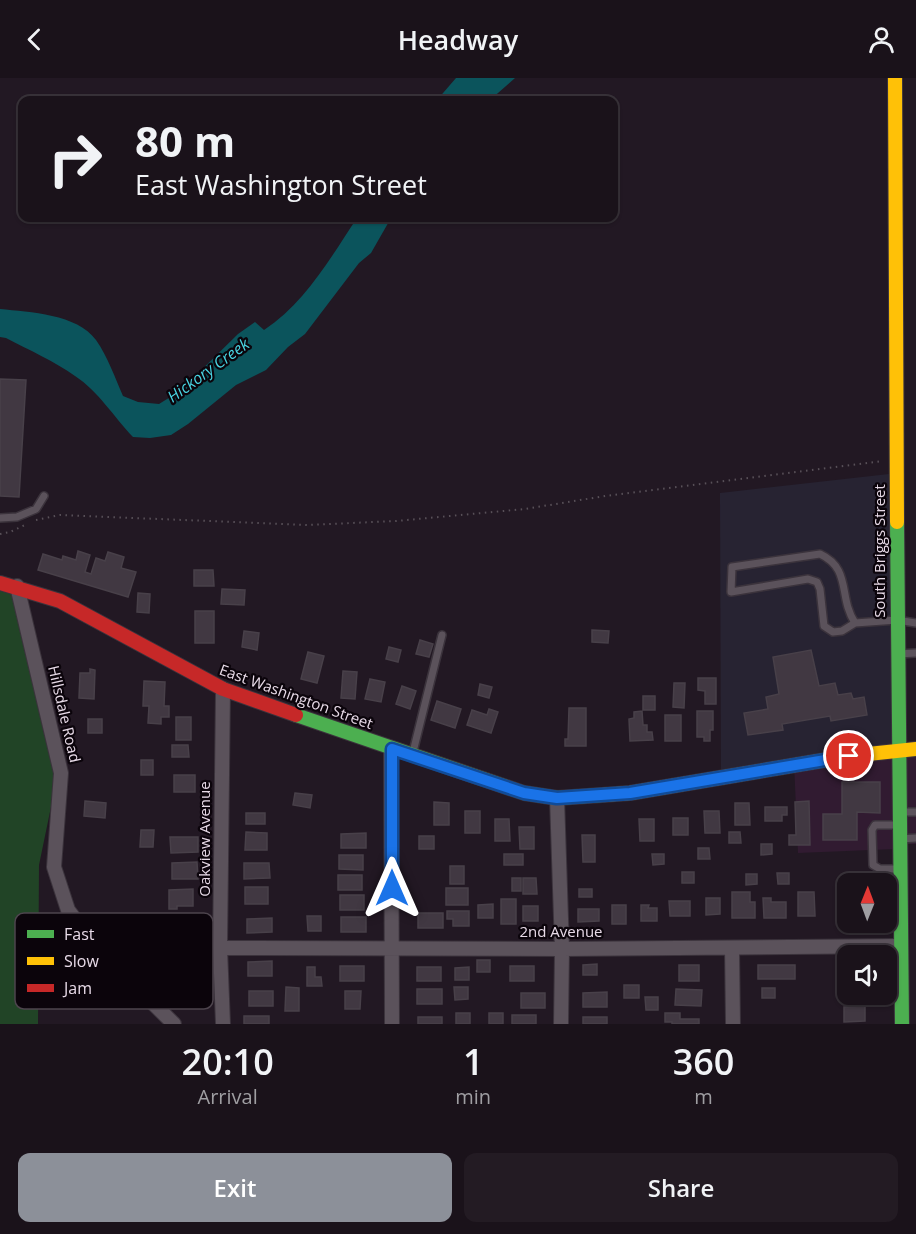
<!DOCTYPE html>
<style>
:root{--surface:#1a121a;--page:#231b23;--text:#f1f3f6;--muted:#9f9ea2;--line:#383239;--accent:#8c9099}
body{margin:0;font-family:"Open Sans",sans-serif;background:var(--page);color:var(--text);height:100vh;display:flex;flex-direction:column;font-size:22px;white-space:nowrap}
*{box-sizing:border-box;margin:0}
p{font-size:20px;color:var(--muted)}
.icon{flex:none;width:33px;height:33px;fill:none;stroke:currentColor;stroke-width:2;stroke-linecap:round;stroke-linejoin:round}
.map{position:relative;height:946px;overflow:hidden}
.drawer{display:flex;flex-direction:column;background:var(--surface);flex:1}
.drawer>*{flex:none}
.hud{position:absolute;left:18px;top:18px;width:600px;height:126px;border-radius:12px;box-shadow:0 2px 4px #0004,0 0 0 2px var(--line);background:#1a121a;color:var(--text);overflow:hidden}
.needle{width:39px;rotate:1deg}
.tools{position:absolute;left:837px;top:795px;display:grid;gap:12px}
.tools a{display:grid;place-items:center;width:60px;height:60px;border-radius:12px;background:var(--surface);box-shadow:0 2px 4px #0004,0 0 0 2px var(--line);font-size:30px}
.pin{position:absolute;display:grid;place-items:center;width:51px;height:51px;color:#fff;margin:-26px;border:3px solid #fff;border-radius:50%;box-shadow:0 2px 6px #0007}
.me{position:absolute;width:66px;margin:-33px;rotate:0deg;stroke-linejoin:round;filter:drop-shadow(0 0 4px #0008)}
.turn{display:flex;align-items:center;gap:21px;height:126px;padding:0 18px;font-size:27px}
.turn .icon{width:78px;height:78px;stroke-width:2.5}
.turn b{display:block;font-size:42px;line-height:51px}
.eta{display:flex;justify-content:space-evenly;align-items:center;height:102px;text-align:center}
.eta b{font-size:36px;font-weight:600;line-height:42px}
.cta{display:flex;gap:12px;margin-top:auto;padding:12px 18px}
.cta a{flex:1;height:69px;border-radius:12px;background:var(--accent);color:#fff;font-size:24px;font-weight:600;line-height:69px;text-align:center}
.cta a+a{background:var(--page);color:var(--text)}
header{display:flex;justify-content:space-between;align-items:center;height:78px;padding:0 18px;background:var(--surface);font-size:27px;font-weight:600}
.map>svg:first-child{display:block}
</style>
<header><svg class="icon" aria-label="back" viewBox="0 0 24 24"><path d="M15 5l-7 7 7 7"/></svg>Headway<svg class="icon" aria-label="person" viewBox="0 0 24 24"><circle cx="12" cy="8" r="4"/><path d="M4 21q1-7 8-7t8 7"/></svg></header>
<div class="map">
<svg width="916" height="946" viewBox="0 0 916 946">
<rect width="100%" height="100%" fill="#221823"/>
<path fill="#311b31" d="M 916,668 L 916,766 L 895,766 L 895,771 L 798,775 L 794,685 Z"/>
<path fill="#272332" d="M 889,396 L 896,669 L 721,696 L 720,415 Z"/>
<path fill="#214426" d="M 0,508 L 13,510 L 58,695 L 39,787 L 38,946 L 0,946 Z"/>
<path fill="#0b545c" d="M 456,0 L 515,0 L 490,22 L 437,22 Z
M 357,140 L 391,140 L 371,175 L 359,185 L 305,256 L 288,269 L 266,292 L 236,307 L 188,346 L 171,357 L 150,360 L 133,359 C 114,339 98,313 75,298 C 54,283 29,272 6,260 L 0,259 L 0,231 C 30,234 77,236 96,262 C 108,279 115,300 123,318 L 138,324 L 159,326 L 180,313 L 238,256 L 255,244 L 264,252 C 305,225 331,179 357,140 Z"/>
<path fill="#413842" stroke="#484049" stroke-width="1.5" d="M 0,301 L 26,302 L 19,419 L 0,418 Z
M 78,473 L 90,477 L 85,494 L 91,496 L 96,480 L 105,483 L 108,474 L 124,479 L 121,490 L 136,494 L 128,519 L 38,492 L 43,476 L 62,482 L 63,478 L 76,482 Z
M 194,492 L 213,492 L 214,508 L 194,508 Z
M 222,511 L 245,512 L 244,527 L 221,526 Z
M 138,515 L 150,516 L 149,535 L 137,534 Z
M 195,533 L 214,533 L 214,565 L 195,565 Z
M 592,552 L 609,553 L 608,565 L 592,564 Z
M 244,553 L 259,555 L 257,572 L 242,569 Z
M 420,562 L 433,566 L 429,579 L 416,576 Z
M 389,569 L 401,572 L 398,584 L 386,581 Z
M 811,572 L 819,608 L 835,605 L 838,617 L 851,615 L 853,621 L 864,619 L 867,637 L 831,643 L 830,638 L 782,646 L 783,652 L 748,657 L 744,635 L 768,631 L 766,619 L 779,616 L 773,579 Z
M 308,574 L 324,578 L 317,605 L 301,601 Z
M 90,591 L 95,592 L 94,621 L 79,620 L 80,595 L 90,595 Z
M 343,593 L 357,594 L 355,621 L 341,620 Z
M 698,600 L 716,600 L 716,626 L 705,626 L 705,613 L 698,612 Z
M 370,601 L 385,604 L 381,624 L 365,621 Z
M 144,603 L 165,604 L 164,628 L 169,628 L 169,639 L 161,639 L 161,646 L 148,645 L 149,628 L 143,628 Z
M 674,605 L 685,605 L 684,630 L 673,629 Z
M 480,606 L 492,609 L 489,620 L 478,617 Z
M 402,608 L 416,613 L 410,631 L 396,626 Z
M 643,618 L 655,618 L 655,632 L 643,632 Z
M 437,623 L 461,631 L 455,650 L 431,642 Z
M 569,630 L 586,630 L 586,668 L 565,668 L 565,661 L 568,661 Z
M 489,631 L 498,634 L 491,655 L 467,647 L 472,632 L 487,637 Z
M 642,633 L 643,647 L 647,647 L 647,654 L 652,654 L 653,662 L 630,663 L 629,641 L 634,640 L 634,634 Z
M 697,633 L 713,633 L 713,652 L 710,652 L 710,663 L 704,663 L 704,659 L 697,659 Z
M 665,637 L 681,637 L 681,663 L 665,663 Z
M 176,639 L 191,639 L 191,662 L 176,662 Z
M 88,641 L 102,641 L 102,655 L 88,655 Z
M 172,667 L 188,667 L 189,679 L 172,679 Z
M 141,682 L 153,682 L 153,697 L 141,697 Z
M 174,697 L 195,697 L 195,714 L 174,714 Z
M 842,704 L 880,704 L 880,735 L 857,734 L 857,762 L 823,762 L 823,736 L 842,736 Z
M 295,715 L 312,717 L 310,730 L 293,727 Z
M 85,723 L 106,725 L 105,740 L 84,738 Z
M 809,723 L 810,767 L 789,767 L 789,757 L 796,757 L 795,724 Z
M 434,724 L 449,725 L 449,747 L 434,747 Z
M 735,725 L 749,725 L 750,747 L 735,747 Z
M 765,729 L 787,729 L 787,737 L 782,737 L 782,743 L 765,743 Z
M 465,733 L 480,733 L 480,755 L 465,755 Z
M 704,733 L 719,733 L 720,755 L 705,755 Z
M 246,735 L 265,735 L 265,746 L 246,746 Z
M 673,740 L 688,740 L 688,757 L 673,757 Z
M 495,741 L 509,741 L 510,763 L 495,763 Z
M 639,741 L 654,741 L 654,763 L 640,763 Z
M 519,749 L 534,749 L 534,771 L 520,771 Z
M 141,752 L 154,752 L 153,769 L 140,769 Z
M 246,754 L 267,755 L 267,772 L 245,772 Z
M 729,754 L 740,754 L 741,765 L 729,765 Z
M 366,755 L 366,770 L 341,770 L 341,756 Z
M 582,757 L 595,757 L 595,784 L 583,784 Z
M 419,758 L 434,758 L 434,771 L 419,771 Z
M 170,759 L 198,759 L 198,774 L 171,775 Z
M 761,766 L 772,766 L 772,776 L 761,777 Z
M 698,770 L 709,770 L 710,781 L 698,781 Z
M 504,776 L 523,776 L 523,787 L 504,787 Z
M 652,776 L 664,776 L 664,786 L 653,787 Z
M 339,777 L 363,777 L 363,792 L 339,791 Z
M 197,784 L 198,801 L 172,801 L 172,785 Z
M 244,785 L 269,785 L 270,800 L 244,801 Z
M 450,788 L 464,788 L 464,806 L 450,806 Z
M 682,794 L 694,794 L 694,805 L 682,805 Z
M 777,795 L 789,795 L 789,806 L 778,806 Z
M 746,796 L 757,796 L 757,806 L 746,807 Z
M 338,797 L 362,797 L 362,812 L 338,812 Z
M 512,800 L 521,800 L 521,813 L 512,813 Z
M 523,800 L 536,800 L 537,816 L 523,816 Z
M 245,809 L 268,809 L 268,826 L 245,826 Z
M 446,810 L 468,810 L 468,827 L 446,827 Z
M 193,811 L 193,828 L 177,828 L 177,831 L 169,831 L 169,812 Z
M 579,811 L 592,811 L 592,819 L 579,819 Z
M 732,814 L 750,814 L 750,824 L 755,824 L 755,840 L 732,840 Z
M 798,814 L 814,814 L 815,838 L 798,838 Z
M 340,817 L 364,817 L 364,832 L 340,832 Z
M 706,820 L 720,820 L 720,836 L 706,837 Z
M 763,820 L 771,820 L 771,824 L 786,824 L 786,840 L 764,840 Z
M 501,821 L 516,821 L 516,846 L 501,846 Z
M 669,823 L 690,823 L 690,838 L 670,838 Z
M 493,826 L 493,840 L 478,840 L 478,827 Z
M 612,827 L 626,827 L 626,846 L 612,846 Z
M 641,827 L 649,827 L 648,830 L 657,830 L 657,843 L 641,843 Z
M 523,828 L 538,828 L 538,843 L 523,843 Z
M 578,831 L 599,831 L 599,843 L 578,844 Z
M 447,833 L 469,833 L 469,848 L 453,848 L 453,841 L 447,841 Z
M 418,835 L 443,835 L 443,850 L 418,850 Z
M 307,838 L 321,838 L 321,853 L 308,853 Z
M 341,839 L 366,839 L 366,854 L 341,854 Z
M 272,840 L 272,854 L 247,855 L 247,841 Z
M 477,882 L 490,882 L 490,894 L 477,894 Z
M 272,883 L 272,898 L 248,898 L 248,884 Z
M 597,886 L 597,897 L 583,897 L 583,887 Z
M 679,887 L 699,887 L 699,903 L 679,903 Z
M 758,887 L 795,887 L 795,901 L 758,901 Z
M 340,888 L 364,888 L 364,903 L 340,903 Z
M 510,888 L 534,888 L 534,903 L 510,903 Z
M 307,889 L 315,889 L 315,899 L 321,899 L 322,908 L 307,908 Z
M 417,889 L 441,889 L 441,903 L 417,903 Z
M 469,889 L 469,902 L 455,902 L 455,890 Z
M 624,907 L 639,907 L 639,920 L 624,920 Z
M 286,909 L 299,910 L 299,933 L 285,933 Z
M 454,909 L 468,909 L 468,921 L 455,922 Z
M 762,910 L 775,910 L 775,920 L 762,920 Z
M 417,911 L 442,911 L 442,926 L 417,926 Z
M 676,911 L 702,912 L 701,928 L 675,927 Z
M 249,913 L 273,913 L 273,928 L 249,928 Z
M 345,913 L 361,913 L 360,931 L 345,931 Z
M 607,914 L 607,929 L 583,929 L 583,915 Z
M 521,915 L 545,915 L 545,930 L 521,930 Z
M 645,919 L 658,919 L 658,932 L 646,932 Z
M 865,928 L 865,943 L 844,944 L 844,929 Z
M 456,935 L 470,935 L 470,946 L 456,946 Z
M 489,935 L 503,935 L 503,946 L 489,946 Z
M 665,935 L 680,935 L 680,941 L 699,941 L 699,946 L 672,946 L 672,944 L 665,944 Z
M 512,937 L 536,937 L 536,946 L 512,946 Z
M 244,938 L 269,938 L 269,946 L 244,946 Z
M 418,939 L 442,939 L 442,946 L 418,946 Z
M 583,939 L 607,939 L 607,946 L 583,946 Z"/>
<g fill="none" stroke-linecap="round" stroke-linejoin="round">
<defs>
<path id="lane" d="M 0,440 L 17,439 L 36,431 L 44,418
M 855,545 C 838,519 852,491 820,476 L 732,489 L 731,514 L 808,501 L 817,504 L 820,511 L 824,548 L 833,554 L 842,553 L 855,545 L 897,542 L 916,545
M 898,576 L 916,575
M 412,678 L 442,557
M 901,734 L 916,734
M 900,761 L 916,760
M 898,791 L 880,791 L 873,787 L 872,752 L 875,747 L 899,747"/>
<path id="street" d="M 17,508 L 61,695 L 54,789 L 68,832 L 95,868 L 174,946
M 391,671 L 392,946
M 557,720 L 562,871 L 561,946
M 220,870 L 562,871 L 901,868
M 732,870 L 733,946
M 223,946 L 220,870 L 223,611"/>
<path id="fast" d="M 897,444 L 902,946
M 296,637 L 524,715 L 557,720 L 602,717"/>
<path id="slow" d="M 602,717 L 630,715 L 849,678 L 916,671"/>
<path id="jam" d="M 0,505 L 60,523 L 223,611 L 296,637"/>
</defs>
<use href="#lane" stroke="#3b333c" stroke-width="10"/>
<use href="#street" stroke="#3b333c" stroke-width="16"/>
<use href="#fast" stroke="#3b333c" stroke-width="16"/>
<use href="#slow" stroke="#3b333c" stroke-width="16"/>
<use href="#jam" stroke="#3b333c" stroke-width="16"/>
<path stroke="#585058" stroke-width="2" stroke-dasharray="1.5 4.5" stroke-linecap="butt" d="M 36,442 L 60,437 L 307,447 L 396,443 L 525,431 L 605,418 L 883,383
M 0,456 L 10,454 L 25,447"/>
<use href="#lane" stroke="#5b525b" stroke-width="7"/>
<use href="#street" stroke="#5b525b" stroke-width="14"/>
<use href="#fast" stroke="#4caf50" stroke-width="14"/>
<use href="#slow" stroke="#ffc107" stroke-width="14"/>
<use href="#jam" stroke="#c62828" stroke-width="14"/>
<defs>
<path id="slow-bridge" d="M 895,0 L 897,444"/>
</defs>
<use href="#slow-bridge" stroke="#3b333c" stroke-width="16" stroke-linecap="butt"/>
<use href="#slow-bridge" stroke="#ffc107" stroke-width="14"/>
</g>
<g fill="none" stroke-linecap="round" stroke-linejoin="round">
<defs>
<path id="route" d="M 392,810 L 392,671 L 524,715 L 557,720 L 630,715 L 849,678"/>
</defs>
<use href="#route" stroke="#114b97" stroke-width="15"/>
<use href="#route" stroke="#1a73e8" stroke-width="10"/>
</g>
<g text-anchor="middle" stroke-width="4.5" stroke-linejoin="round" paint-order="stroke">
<g font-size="15" fill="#e8dbe8" stroke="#0b040b">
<text transform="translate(880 473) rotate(-90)" y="5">South Briggs Street</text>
<text transform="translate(296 619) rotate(20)" y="5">East Washington Street</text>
<text transform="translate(64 636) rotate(77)" y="5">Hillsdale Road</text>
<text transform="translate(205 761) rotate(-90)" y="5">Oakview Avenue</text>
<text x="561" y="859">2nd Avenue</text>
</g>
<g font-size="16" font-style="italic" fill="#49d4e2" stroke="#0b040b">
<text transform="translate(208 292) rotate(-36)" y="6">Hickory Creek</text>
</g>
</g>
<rect x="15" y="835" width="198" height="96" rx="9" fill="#0b040b" stroke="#4d444d" stroke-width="1.5"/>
<rect x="27" y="852" width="27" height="8" fill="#4caf50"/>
<rect x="27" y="879" width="27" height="8" fill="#ffc107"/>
<rect x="27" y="906" width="27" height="8" fill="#c62828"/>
<g font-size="16" fill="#e8dbe8">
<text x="64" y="862">Fast</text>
<text x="64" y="889">Slow</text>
<text x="64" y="916">Jam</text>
</g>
</svg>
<div class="tools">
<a><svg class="needle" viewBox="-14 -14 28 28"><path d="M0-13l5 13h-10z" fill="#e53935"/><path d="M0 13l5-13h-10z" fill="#9f9ea2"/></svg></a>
<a><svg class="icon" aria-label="sound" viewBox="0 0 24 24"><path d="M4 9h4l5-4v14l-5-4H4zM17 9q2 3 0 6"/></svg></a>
</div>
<div class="pin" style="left:849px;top:678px;background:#d93025"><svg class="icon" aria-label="arrive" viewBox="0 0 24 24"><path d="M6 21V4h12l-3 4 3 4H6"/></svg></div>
<svg class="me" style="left:392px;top:810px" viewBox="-20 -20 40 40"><path d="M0-17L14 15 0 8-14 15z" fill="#1a73e8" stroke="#fff" stroke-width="4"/></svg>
<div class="hud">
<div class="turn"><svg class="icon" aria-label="right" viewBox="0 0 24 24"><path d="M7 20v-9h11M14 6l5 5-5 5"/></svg><div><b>80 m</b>East Washington Street</div></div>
</div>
</div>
<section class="drawer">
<div class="eta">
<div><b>20:10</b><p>Arrival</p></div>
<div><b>1</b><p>min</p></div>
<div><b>360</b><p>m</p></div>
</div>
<div class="cta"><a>Exit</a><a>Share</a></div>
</section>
